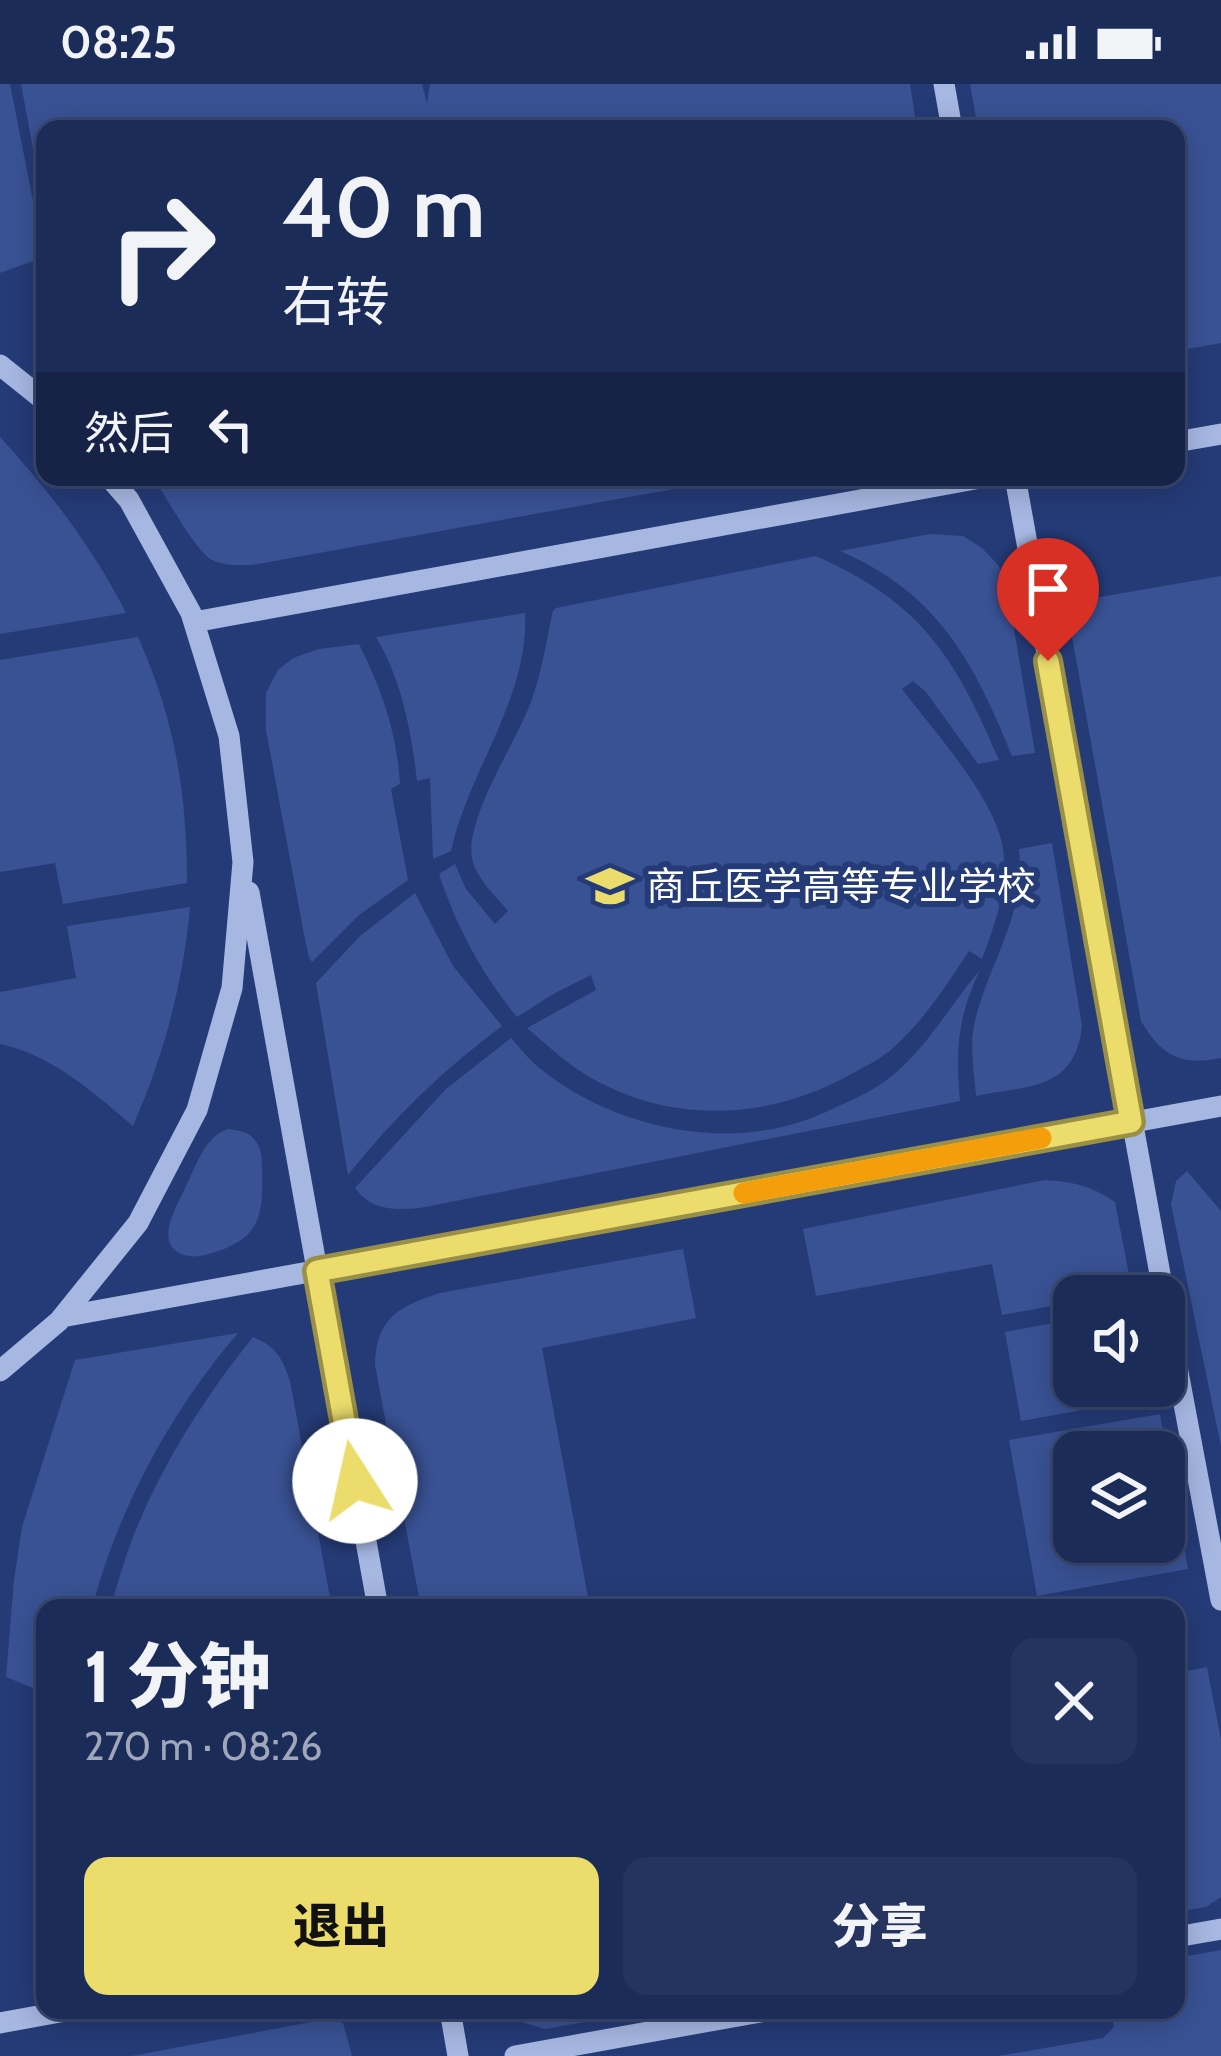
<!DOCTYPE html>
<html lang="zh">
<meta charset="utf-8">
<style>
:root{--surface:#1c2c59;--page:#25345f;--text:#f1f3f6;--muted:#a0a7ba;--line:#3a486f;--accent:#ebdc6c}
body{margin:0;font-family:Cabin,"Noto Sans SC",sans-serif;background:var(--page);color:var(--text);height:100vh;display:flex;flex-direction:column;font-size:45px;white-space:nowrap}
*{box-sizing:border-box;margin:0}
p{font-size:39px;color:var(--muted)}
.icon{flex:none;width:66px;height:66px;fill:none;stroke:currentColor;stroke-width:2;stroke-linecap:round;stroke-linejoin:round}
.map{position:relative;flex:1;overflow:hidden}
.sheet{position:absolute;left:36px;top:1515px;width:1149px;height:420px;display:flex;flex-direction:column;background:var(--surface);border-radius:24px;box-shadow:0 6px 30px #0003,0 0 0 3px var(--line)}
.sheet>*{flex:none}
.guide{position:absolute;left:36px;top:36px;width:1149px;height:366px;border-radius:24px;box-shadow:0 6px 30px #0003,0 0 0 3px var(--line);background:#1c2c59;color:var(--text);overflow:hidden}
.tools{position:absolute;left:1053px;top:1191px;display:grid;gap:24px}
.tools a{display:grid;place-items:center;width:132px;height:132px;border-radius:24px;background:var(--surface);box-shadow:0 6px 30px #0003,0 0 0 3px var(--line);font-size:60px}
.pin{position:absolute;display:grid;place-items:center;width:102px;height:102px;color:#fff;margin:-123px -51px;border-radius:50% 50% 50% 0;rotate:-45deg;box-shadow:0 0 12px #0007}
.pin .icon{rotate:45deg}
.me{position:absolute;width:132px;margin:-66px;rotate:350deg;stroke-linejoin:round;filter:drop-shadow(0 0 9px #0008)}
.turn{display:flex;align-items:center;gap:42px;height:252px;padding:0 48px;font-size:54px}
.turn .icon{width:156px;height:156px;stroke-width:2.5}
.turn b{display:block;font-size:84px;line-height:102px}
.then{display:flex;align-items:center;height:114px;padding:0 48px;background:#0003;gap:24px;font-size:45px}
.round{display:grid;place-items:center;flex:none;width:126px;height:126px;border-radius:24px;background:var(--page)}
.overview{display:flex;align-items:center;justify-content:space-between;height:204px;padding:0 48px}
h1{font-size:72px;font-weight:800;line-height:90px}
.action{display:flex;gap:24px;margin-top:auto;padding:24px 48px}
.action a{flex:1;height:138px;border-radius:24px;background:var(--accent);color:#111;font-size:48px;font-weight:800;line-height:138px;text-align:center}
.action a+a{background:var(--page);color:var(--text)}
.status{display:flex;justify-content:space-between;align-items:center;height:84px;padding:0 60px;background:var(--surface);direction:ltr}
.status svg{height:33px;fill:currentColor}
.map>svg:first-child{display:block}
</style>
<div class="status"><b>08:25</b><svg viewBox="0 0 49 12"><path d="M0 12V9h3v3zM5 12V6h3v6zM10 12V3h3v9zM15 12V0h3v12zM26 1h20v11H26zM47 4h2v5h-2z"/></svg></div>
<div class="map">
<svg width="1221" height="1972" viewBox="0 0 1221 1972">
<rect width="100%" height="100%" fill="#253b77"/>
<path fill="#395294" fill-rule="evenodd" d="M 0,0 L 10,0 L 44,173 L 0,189 Z
M 21,0 L 422,0 L 427,19 L 430,0 L 910,0 L 917,45 L 45,45 L 45,129 Z
M 970,0 L 1221,0 L 1221,259 L 1176,267 L 1176,45 L 978,45 Z
M 0,353 C 50,408 92,462 126,529 L 0,550 Z
M 153,393 L 740,393 L 252,481 C 239,481 224,482 212,476 C 196,468 165,411 153,393 Z
M 930,450 L 963,452 L 982,464 L 999,482 L 1008,509 L 1035,669 L 1012,672 C 974,578 938,509 840,467 Z
M 816,472 C 922,519 955,573 999,676 L 978,680 L 926,608 L 913,597 L 902,605 C 934,648 1001,719 1004,773 C 1007,807 994,843 982,875 L 969,867 C 947,900 925,935 895,962 C 885,972 870,980 857,987 C 774,1035 678,1042 593,995 C 568,981 548,962 527,944 L 596,906 L 591,891 L 555,909 L 517,933 C 482,891 456,842 439,790 L 455,780 L 466,805 L 495,840 L 508,827 C 496,812 476,795 472,774 C 465,734 516,658 531,618 C 542,588 546,558 553,527 L 556,524 Z
M 1221,492 L 1221,974 C 1180,982 1162,972 1141,937 L 1066,519 Z
M 525,529 C 529,615 469,685 451,767 L 433,775 L 430,694 L 417,697 C 411,646 402,597 376,553 Z
M 138,553 C 175,636 187,709 187,799 L 63,820 L 55,779 L 0,788 L 0,576 Z
M 359,560 C 382,606 397,649 400,700 L 391,705 L 408,796 L 359,831 L 312,878 L 309,874 L 304,850 L 266,646 L 266,609 L 278,586 L 293,574 L 319,565 Z
M 1052,759 L 1082,942 C 1075,1007 1028,1001 976,1012 C 974,987 969,960 975,937 C 990,876 1026,831 1019,765 Z
M 415,809 L 453,882 L 502,942 C 444,985 393,1034 348,1091 L 316,899 L 360,852 Z
M 190,823 C 183,900 164,971 133,1042 C 94,1009 52,971 0,960 L 0,908 L 76,894 L 67,842 Z
M 980,886 C 958,932 955,966 960,1017 L 420,1124 C 394,1126 372,1127 355,1104 L 446,1005 L 511,954 C 521,965 531,978 543,987 C 608,1038 705,1063 786,1042 C 807,1037 826,1028 845,1019 C 861,1012 879,1003 893,991 C 928,962 951,920 980,886 Z
M 229,1045 C 239,1047 247,1047 254,1055 C 263,1065 262,1077 262,1090 C 263,1126 261,1151 224,1165 C 213,1169 199,1174 188,1172 C 150,1164 177,1122 186,1102 C 194,1086 200,1067 213,1054 C 220,1048 220,1048 229,1045 Z
M 1187,1087 L 1221,1127 L 1221,1362 L 1171,1120 L 1176,1097 Z
M 1045,1096 C 1073,1098 1092,1102 1115,1118 L 1132,1206 L 1103,1212 L 1074,1212 L 1074,1218 L 1002,1231 L 992,1180 L 816,1212 L 803,1145 Z
M 683,1165 L 696,1234 L 542,1264 L 590,1524 L 421,1524 L 375,1281 C 376,1234 399,1222 440,1209 Z
M 1074,1235 L 1074,1302 L 1154,1302 L 1156,1313 L 1021,1337 L 1005,1248 Z
M 238,1249 C 171,1327 118,1425 92,1524 L 45,1524 L 45,1609 L 6,1593 L 14,1496 L 22,1443 L 75,1276 Z
M 253,1253 C 276,1262 283,1275 290,1297 L 332,1524 L 110,1524 C 118,1500 124,1476 133,1453 C 162,1380 204,1314 253,1253 Z
M 1160,1330 L 1188,1485 L 1037,1512 L 1009,1356 ZM 1074,1368 L 1164,1368 L 1164,1458 L 1074,1458 Z
M 1207,1583 L 1221,1656 L 1221,1813 L 1206,1823 L 1176,1828 L 1176,1589 Z
M 1221,1866 L 1221,1972 L 998,1972 L 1103,1954 L 1114,1943 L 1111,1926 L 1176,1926 L 1176,1874 Z
M 501,1926 L 651,1926 L 545,1945 L 518,1937 Z
M 327,1935 L 343,1939 L 352,1972 L 132,1972 Z"/>
<g fill="none" stroke-linecap="round" stroke-linejoin="round">
<path stroke="#a6b7e2" stroke-width="21" d="M 944,0 L 952,45
M 0,281 L 45,317
M 1176,358 L 1221,350
M 1015,393 L 1164,1212
M 194,538 L 986,393
M 249,808 L 378,1524
M 1164,1214 L 1221,1516
M 62,1233 L 1221,1022
M 0,1287 L 59,1237 L 138,1139 L 197,1026 L 232,904 L 243,778 L 229,652 L 191,529 L 129,416 L 109,393
M 1176,1853 L 1221,1845
M 450,1926 L 458,1972
M 0,1939 L 71,1926
M 515,1972 L 771,1926"/>
</g>
<g fill="none" stroke-linecap="round" stroke-linejoin="round">
<defs>
<path id="route" d="M 355,1397 L 317,1187 L 1131,1038 L 1048,577"/>
</defs>
<use href="#route" stroke="#998f46" stroke-width="30"/>
<use href="#route" stroke="#ebdc6c" stroke-width="21"/>
<path stroke="#f59e0b" stroke-width="21" d="M 744,1109 L 1041,1054"/>
</g>
<defs>
<symbol id="university-bare" viewBox="-9 -9 18 18"><path d="M0-5L7-2L0 1L-7-2ZM-4 1L0 2.5L4 1V4Q0 6-4 4Z" fill="#ebdc6c" stroke="#253b77" stroke-width="2.5" paint-order="stroke"/></symbol>
</defs>
<g fill-rule="evenodd">
<use href="#university-bare" x="577" y="769" width="66" height="66"/>
</g>
<g text-anchor="middle" stroke-width="12" stroke-linejoin="round" paint-order="stroke">
<g font-size="39" fill="#fff" stroke="#253b77" text-anchor="start">
<text x="646" y="816">商丘医学高等专业学校</text>
</g>
</g>
</svg>
<div class="tools">
<a><svg class="icon" aria-label="sound" viewBox="0 0 24 24"><path d="M4 9h4l5-4v14l-5-4H4zM17 9q2 3 0 6"/></svg></a>
<a><svg class="icon" aria-label="layers" viewBox="0 0 24 24"><path d="M12 4l9 5-9 5-9-5zM3 14l9 5 9-5"/></svg></a>
</div>
<div class="pin" style="left:1048px;top:577px;background:#d93025"><svg class="icon" aria-label="arrive" viewBox="0 0 24 24"><path d="M6 21V4h12l-3 4 3 4H6"/></svg></div>
<svg class="me" style="left:355px;top:1397px" viewBox="-20 -20 40 40"><circle r="19" fill="#fff"/><path d="M0-13L10 11 0 6-10 11z" fill="#ebdc6c"/></svg>
<div class="guide">
<div class="turn"><svg class="icon" aria-label="right" viewBox="0 0 24 24"><path d="M7 20v-9h11M14 6l5 5-5 5"/></svg><div><b>40 m</b>右转</div></div>
<div class="then">然后<svg class="icon" aria-label="left" viewBox="0 0 24 24"><path d="M17 20v-9H6M10 6l-5 5 5 5"/></svg></div>
</div>
<section class="sheet">
<div class="overview"><div><h1>1 分钟</h1><p>270 m · 08:26</p></div><a class="round"><svg class="icon" aria-label="close" viewBox="0 0 24 24"><path d="M6 6l12 12M18 6L6 18"/></svg></a></div>
<div class="action"><a>退出</a><a>分享</a></div>
</section>
</div>
